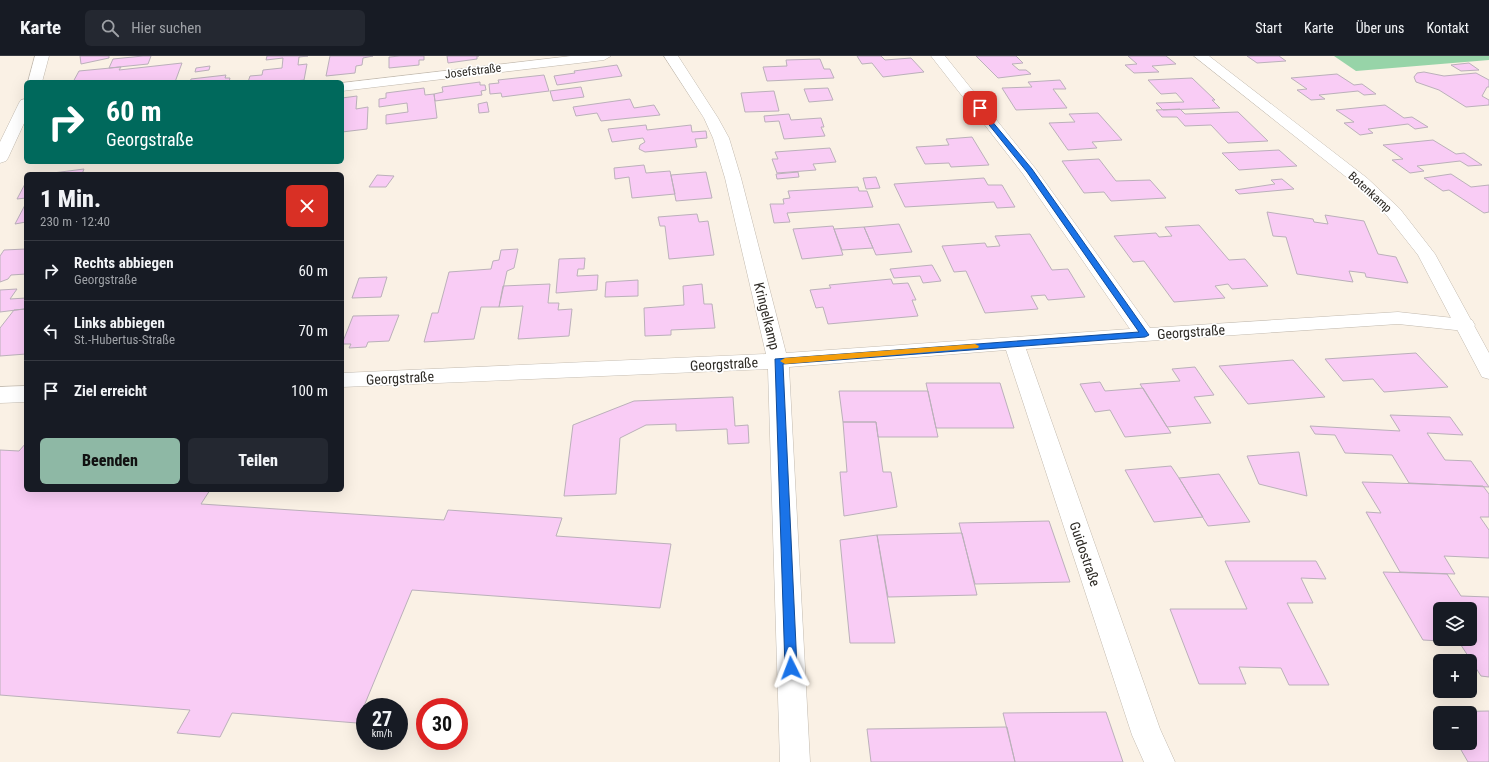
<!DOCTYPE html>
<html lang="de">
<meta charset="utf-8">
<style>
:root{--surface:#171b24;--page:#242831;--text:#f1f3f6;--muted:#9ea1a6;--line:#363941;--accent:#8eb8a5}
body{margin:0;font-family:"Roboto Condensed",sans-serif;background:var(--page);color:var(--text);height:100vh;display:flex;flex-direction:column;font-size:15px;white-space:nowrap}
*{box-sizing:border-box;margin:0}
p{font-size:13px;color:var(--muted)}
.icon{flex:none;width:22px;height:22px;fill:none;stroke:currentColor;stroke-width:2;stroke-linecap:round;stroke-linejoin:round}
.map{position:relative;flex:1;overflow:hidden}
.sheet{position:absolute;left:24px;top:116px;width:320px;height:320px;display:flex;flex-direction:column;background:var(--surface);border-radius:6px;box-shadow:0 4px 16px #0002}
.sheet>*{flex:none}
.top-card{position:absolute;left:24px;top:24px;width:320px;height:84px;border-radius:6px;box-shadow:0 4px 16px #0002;background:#00695c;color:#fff;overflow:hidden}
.controls{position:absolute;left:1433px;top:546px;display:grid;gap:8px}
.controls a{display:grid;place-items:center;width:44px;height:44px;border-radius:6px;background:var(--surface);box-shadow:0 4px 16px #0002;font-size:20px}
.speed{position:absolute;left:356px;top:642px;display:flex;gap:8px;font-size:20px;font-weight:700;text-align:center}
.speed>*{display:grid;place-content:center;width:52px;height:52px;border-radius:50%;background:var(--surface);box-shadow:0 4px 16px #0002;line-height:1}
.speed small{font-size:10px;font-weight:400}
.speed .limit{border:6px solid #d22;background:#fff;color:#111}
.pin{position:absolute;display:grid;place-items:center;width:34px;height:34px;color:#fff;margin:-17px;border-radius:8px;box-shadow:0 2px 6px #0006}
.me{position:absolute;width:44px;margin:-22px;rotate:357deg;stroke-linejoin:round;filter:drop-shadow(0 0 3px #0008)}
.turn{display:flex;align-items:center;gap:14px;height:84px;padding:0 16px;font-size:18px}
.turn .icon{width:52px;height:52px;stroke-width:2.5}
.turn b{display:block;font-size:28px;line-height:34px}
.round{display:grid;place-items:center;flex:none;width:42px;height:42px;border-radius:6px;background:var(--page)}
.summary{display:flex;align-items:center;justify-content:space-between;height:68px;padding:0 16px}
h1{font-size:24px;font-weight:800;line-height:30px}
.cta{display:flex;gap:8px;margin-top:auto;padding:8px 16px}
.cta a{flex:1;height:46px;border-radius:6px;background:var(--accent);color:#111;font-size:16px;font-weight:800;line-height:46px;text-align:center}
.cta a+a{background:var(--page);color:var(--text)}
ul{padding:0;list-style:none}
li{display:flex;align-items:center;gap:12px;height:60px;padding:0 16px;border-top:1px solid var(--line)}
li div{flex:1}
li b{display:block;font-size:15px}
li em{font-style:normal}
header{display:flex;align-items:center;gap:24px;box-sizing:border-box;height:56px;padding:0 20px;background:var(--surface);border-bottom:1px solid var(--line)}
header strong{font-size:19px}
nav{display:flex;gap:22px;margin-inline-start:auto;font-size:14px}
.search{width:280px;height:36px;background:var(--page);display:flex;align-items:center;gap:10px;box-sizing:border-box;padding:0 14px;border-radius:6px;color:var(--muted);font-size:15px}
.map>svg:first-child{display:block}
</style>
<header>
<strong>Karte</strong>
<div class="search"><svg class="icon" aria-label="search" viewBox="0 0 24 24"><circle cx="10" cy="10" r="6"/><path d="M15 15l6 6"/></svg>Hier suchen</div>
<nav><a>Start</a><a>Karte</a><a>Über uns</a><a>Kontakt</a></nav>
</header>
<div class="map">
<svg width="1489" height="706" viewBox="0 0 1489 706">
<rect width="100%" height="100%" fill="#faf1e5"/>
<path fill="#97d4a8" d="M 1334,0 L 1489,0 L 1489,4 L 1356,15 Z"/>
<path fill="#f9ccf5" stroke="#bbb0ba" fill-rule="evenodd" d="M 80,0 L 109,0 L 109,2 L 81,8 Z
M 143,0 L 151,0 L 148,8 L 109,12 L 113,3 Z
M 267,0 L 308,0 L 299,1 L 298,9 L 307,8 L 304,24 L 287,26 L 248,26 L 250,20 L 262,19 L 263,14 L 282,12 L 283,2 L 266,4 Z
M 330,0 L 373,0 L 363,2 L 362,9 L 356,10 L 355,17 L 326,20 Z
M 400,0 L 424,0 L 424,4 L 419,4 L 419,9 L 389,12 L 389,1 Z
M 447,0 L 479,0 L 477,0 L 477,3 L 448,7 Z
M 857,0 L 881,0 L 885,4 L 911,2 L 924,16 L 883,21 L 872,7 L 862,8 Z
M 976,0 L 1016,0 L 1023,7 L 1012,8 L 1019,14 L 1026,14 L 1031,18 L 998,22 Z
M 1128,0 L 1166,0 L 1176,8 L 1152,10 L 1159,16 L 1134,17 L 1125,9 L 1137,8 Z
M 1247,0 L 1279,0 L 1286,5 L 1257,7 Z
M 820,3 L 824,13 L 830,13 L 834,22 L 767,25 L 763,11 L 787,10 L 786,4 Z
M 182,7 L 175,26 L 73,26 L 79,15 L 121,11 L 119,14 Z
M 1469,7 L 1479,14 L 1461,15 L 1451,9 Z
M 617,9 L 622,20 L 557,29 L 554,20 L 575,17 L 574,15 Z
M 210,10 L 209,14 L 195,16 L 196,12 Z
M 1424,16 L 1444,20 L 1476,17 L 1489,24 L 1489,31 L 1487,31 L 1482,40 L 1489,44 L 1489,49 L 1466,51 L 1439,34 L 1416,26 L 1414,21 L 1417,17 Z
M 1337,18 L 1354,29 L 1362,28 L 1376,38 L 1364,39 L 1358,35 L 1319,39 L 1325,43 L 1311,44 L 1297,34 L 1307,33 L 1291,22 Z
M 226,19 L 225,22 L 230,22 L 229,26 L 190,26 L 191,23 Z
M 544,19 L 549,35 L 502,41 L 501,37 L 490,38 L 489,28 L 499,27 L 498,24 Z
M 1192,22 L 1215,44 L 1212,44 L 1220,52 L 1163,54 L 1156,47 L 1184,46 L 1176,37 L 1161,38 L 1148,24 Z
M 1060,24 L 1066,33 L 1053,33 L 1067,52 L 1016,54 L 1002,32 L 1032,31 L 1028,26 Z
M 480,26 L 480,29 L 485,29 L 486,34 L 481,35 L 482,39 L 435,45 L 434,38 L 443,36 L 442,31 Z
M 581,31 L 584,41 L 553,45 L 550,35 Z
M 424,32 L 425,39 L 434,38 L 437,62 L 386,68 L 386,59 L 408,56 L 407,47 L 379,51 L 379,43 L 386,42 L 386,37 Z
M 828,32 L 833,44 L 809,46 L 804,33 Z
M 774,35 L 779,55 L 745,56 L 741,37 Z
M 357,40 L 356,53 L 368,51 L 367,73 L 342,76 L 342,42 Z
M 630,43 L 634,52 L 654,49 L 660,59 L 601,65 L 597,57 L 576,60 L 573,51 Z
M 487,46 L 489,56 L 479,57 L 478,48 Z
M 1385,49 L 1404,62 L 1412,61 L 1428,71 L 1415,73 L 1408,68 L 1368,73 L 1373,77 L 1360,79 L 1344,67 L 1354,66 L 1336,54 Z
M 1180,53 L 1185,58 L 1238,56 L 1268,85 L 1228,87 L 1211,69 L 1185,70 L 1177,61 L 1162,61 L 1156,54 Z
M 1098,57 L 1122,84 L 1092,86 L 1097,92 L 1068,94 L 1049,67 L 1075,66 L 1069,58 Z
M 789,58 L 791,64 L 821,62 L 824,71 L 821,71 L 825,80 L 784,83 L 779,65 L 765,66 L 764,60 Z
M 646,69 L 647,74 L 691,69 L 692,76 L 706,75 L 707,82 L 695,83 L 697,91 L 645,96 L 639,93 L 640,89 L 645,86 L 643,82 L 612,86 L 608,73 Z
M 972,81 L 989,109 L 951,111 L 949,107 L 925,108 L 916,91 L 949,89 L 946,83 Z
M 1433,84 L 1456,98 L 1464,97 L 1482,109 L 1468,110 L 1460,105 L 1417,110 L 1424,115 L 1410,117 L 1392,104 L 1403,103 L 1383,89 Z
M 830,92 L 836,106 L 813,108 L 816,114 L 777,117 L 772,103 L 778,103 L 775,96 Z
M 1279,94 L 1297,110 L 1239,114 L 1222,97 Z
M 1099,103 L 1116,125 L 1150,124 L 1166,142 L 1111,145 L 1104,136 L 1084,137 L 1062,105 Z
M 644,109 L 646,117 L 670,115 L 675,138 L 632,142 L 629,121 L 615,123 L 614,112 Z
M 84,113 L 82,118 L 45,118 Z
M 706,116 L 712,142 L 676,145 L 671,119 Z
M 798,116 L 799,121 L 777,123 L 776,118 Z
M 1451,118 L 1471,131 L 1489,129 L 1489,156 L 1484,157 L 1449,134 L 1443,135 L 1424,122 Z
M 377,119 L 394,120 L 386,131 L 369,131 Z
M 876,121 L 880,132 L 866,133 L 863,122 Z
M 984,122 L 988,129 L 1002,129 L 1015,151 L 997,152 L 994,146 L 905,151 L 894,128 Z
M 1282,123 L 1294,133 L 1239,138 L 1235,134 L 1275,128 L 1271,124 Z
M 26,126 L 26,142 L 17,143 Z
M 858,131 L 859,135 L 867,135 L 873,151 L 787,157 L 790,166 L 774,167 L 770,148 L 784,148 L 783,143 L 790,142 L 788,135 Z
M 26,147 L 26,166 L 15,168 Z
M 1267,156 L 1313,163 L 1314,166 L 1328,168 L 1325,159 L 1364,165 L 1378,198 L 1396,201 L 1408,227 L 1366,221 L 1365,217 L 1349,215 L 1353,226 L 1297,218 L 1286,181 L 1273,180 Z
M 697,158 L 699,166 L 708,165 L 714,199 L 669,203 L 665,170 L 660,170 L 658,161 Z
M 899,168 L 912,196 L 876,199 L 864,171 Z
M 1199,169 L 1229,204 L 1245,203 L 1268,230 L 1232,233 L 1228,228 L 1215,230 L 1225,242 L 1174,246 L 1144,205 L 1133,206 L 1114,180 L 1156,177 L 1159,181 L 1172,180 L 1165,171 Z
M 833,170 L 843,199 L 802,203 L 793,173 Z
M 864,171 L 873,192 L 842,194 L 834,173 Z
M 1030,178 L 1052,214 L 1068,213 L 1085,241 L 1048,244 L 1045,239 L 1031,240 L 1038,253 L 985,257 L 966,215 L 954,216 L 942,190 L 985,187 L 987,191 L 1000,190 L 995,180 Z
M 26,193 L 26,218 L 11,219 L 8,223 L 0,226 L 0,200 L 4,194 Z
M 518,193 L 514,212 L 507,215 L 499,251 L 481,251 L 474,283 L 424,286 L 432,257 L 438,257 L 449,216 L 491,213 L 493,205 L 499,204 L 501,194 Z
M 585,202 L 584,213 L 578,213 L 577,220 L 598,219 L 597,234 L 556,237 L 559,203 Z
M 932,209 L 941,225 L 923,227 L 920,220 L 894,222 L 890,213 Z
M 387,221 L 381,241 L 352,242 L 359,222 Z
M 891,223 L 893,228 L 908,227 L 916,244 L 912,244 L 918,260 L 828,268 L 823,251 L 816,252 L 810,234 L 831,232 L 829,229 Z
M 638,224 L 638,240 L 605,241 L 606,226 Z
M 550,228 L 548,247 L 559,247 L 558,254 L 572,253 L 569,280 L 518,283 L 523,250 L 499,251 L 503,230 Z
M 702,228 L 704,248 L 712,248 L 715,272 L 671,274 L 671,279 L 645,280 L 644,252 L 684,249 L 683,230 Z
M 17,233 L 10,243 L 26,242 L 26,250 L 24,253 L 0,256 L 0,234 Z
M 26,253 L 26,298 L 0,300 L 0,272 L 14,254 Z
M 399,259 L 389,285 L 368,286 L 366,291 L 349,292 L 351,288 L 342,288 L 353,260 Z
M 1416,297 L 1448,331 L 1384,336 L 1373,323 L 1343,325 L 1325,303 Z
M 1293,304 L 1325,341 L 1248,348 L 1219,310 Z
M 1195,311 L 1214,339 L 1194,341 L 1211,367 L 1167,371 L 1140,328 L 1180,325 L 1172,313 Z
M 1100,326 L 1105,335 L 1143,332 L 1171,377 L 1125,381 L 1110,354 L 1095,356 L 1080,328 Z
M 926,327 L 1000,327 L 1014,372 L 936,372 Z
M 839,335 L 928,335 L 938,381 L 878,381 L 876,366 L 843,366 Z
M 733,341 L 735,370 L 748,369 L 749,387 L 728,388 L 727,373 L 676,375 L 676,368 L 646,369 L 620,382 L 616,438 L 564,440 L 573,369 L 634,345 Z
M 1390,359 L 1450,361 L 1463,379 L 1427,377 L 1445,404 L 1471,405 L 1489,431 L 1409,427 L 1392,399 L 1345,397 L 1335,379 L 1315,378 L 1310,370 L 1400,375 Z
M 843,366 L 876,366 L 883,416 L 891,416 L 897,451 L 844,460 L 840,416 L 847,416 Z
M 26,387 L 26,434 L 210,434 L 201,448 L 444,464 L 448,454 L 562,462 L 556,480 L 671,488 L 660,552 L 412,534 L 357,667 L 232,657 L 220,681 L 177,677 L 190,654 L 0,639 L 0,394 L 19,395 Z
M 1299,396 L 1307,440 L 1259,428 L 1247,400 Z
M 1171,410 L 1179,422 L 1203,461 L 1154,466 L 1125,414 Z
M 1219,418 L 1250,466 L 1208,470 L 1179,422 Z
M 1362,426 L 1483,430 L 1489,438 L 1489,461 L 1480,461 L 1489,474 L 1489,502 L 1444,500 L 1455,518 L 1400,516 L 1366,456 L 1381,457 Z
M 1049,465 L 1070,526 L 975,528 L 959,467 Z
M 962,477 L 977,539 L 888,541 L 877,479 Z
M 877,479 L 895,587 L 850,587 L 840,484 Z
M 1225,505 L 1316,505 L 1326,523 L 1301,522 L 1313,547 L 1287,547 L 1329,629 L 1289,629 L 1281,612 L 1239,611 L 1246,628 L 1199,628 L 1170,553 L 1247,553 Z
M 1383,516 L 1447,518 L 1461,540 L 1489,541 L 1489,621 L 1481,620 L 1459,586 L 1423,584 ZM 1440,553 L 1470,553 L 1470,583 L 1440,583 Z
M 1489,655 L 1489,706 L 1468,706 L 1457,687 L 1470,687 L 1470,657 L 1440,657 L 1440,659 L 1438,656 Z
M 1106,656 L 1123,706 L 1015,706 L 1003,657 Z
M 1007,671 L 1015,706 L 871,706 L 867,673 Z"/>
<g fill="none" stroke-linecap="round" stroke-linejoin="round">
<defs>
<path id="minor" d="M 35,0 L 49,0 L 42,26 L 28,26 Z
M 571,0 L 611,0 L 604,4 L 342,35 L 342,27 Z
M 664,0 L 678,0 L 718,62 L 729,82 L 741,122 L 786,297 L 1130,273 L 1023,118 L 931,0 L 945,0 L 1035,112 L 1150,272 L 1398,256 L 1472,264 L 1475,269 L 1472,274 L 1465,275 L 1398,268 L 1026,293 L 1160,673 L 1175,706 L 1144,706 L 1132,679 L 1006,294 L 789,311 L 810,706 L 780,706 L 768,313 L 342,331 L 342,317 L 766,298 L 725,122 L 713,82 L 704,62 Z
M 26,43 L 26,63 L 8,102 L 6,105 L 0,107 L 0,86 L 19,47 L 21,44 Z
M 26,330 L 26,346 L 0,347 L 0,331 Z"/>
<path id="tertiary" d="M 1194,0 L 1209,0 L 1367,122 L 1400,153 L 1435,198 L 1489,297 L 1489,323 L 1482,321 L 1418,199 L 1388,161 L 1355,128 Z"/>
</defs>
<use href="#minor" stroke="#c2baaf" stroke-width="1"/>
<use href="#tertiary" stroke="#c2baaf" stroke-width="1"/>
<use href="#minor" fill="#fff" fill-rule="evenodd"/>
<use href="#tertiary" fill="#fff" fill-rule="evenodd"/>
</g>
<path fill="#1a73e8" stroke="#114b97" d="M 980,51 L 1032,113 L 1149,279 L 1145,281 L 783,308 L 797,612 L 795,616 L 791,618 L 787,616 L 785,612 L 775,303 L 1139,276 L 1027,116 L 977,54 L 977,52 Z"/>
<path fill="#f59e0b" d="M 975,288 L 979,290 L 978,292 L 785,308 L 780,305 L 785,302 Z"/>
<g text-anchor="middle" stroke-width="3.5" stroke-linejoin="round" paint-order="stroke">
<g font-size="12" fill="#2e2b26" stroke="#fff">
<text transform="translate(473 15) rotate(-7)" y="4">Josefstraße</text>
<text transform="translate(1370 136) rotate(42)" y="4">Botenkamp</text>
</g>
<g font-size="14" fill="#2e2b26" stroke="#fff">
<text transform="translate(767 260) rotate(76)" y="5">Kringelkamp</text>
<text transform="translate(1191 276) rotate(-4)" y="5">Georgstraße</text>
<text transform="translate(724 308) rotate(-3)" y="5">Georgstraße</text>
<text transform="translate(400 322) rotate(-3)" y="5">Georgstraße</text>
<text transform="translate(1085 498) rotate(71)" y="5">Guidostraße</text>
</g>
</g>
</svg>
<div class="controls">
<a><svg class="icon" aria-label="layers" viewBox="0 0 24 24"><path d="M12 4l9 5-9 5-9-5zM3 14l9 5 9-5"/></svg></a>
<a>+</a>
<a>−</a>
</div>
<div class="speed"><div>27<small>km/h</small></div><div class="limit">30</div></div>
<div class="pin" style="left:980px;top:52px;background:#d93025"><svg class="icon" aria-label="arrive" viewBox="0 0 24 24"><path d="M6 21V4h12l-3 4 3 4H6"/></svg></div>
<svg class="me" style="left:791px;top:612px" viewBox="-20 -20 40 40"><path d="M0-17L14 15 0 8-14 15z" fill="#1a73e8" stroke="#fff" stroke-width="4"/></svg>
<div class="top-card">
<div class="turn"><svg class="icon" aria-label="right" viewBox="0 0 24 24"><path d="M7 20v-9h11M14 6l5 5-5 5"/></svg><div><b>60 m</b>Georgstraße</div></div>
</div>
<section class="sheet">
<div class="summary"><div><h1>1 Min.</h1><p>230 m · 12:40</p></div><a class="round" style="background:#d93025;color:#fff"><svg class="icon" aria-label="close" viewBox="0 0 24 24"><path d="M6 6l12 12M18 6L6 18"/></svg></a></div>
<ul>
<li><svg class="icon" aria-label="right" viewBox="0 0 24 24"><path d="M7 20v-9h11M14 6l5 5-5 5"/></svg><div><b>Rechts abbiegen</b><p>Georgstraße</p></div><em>60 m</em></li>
<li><svg class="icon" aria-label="left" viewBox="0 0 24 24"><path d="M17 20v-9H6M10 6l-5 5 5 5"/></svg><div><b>Links abbiegen</b><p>St.-Hubertus-Straße</p></div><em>70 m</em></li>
<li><svg class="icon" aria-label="arrive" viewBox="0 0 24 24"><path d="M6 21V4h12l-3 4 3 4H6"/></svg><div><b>Ziel erreicht</b></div><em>100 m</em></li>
</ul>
<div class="cta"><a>Beenden</a><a>Teilen</a></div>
</section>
</div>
